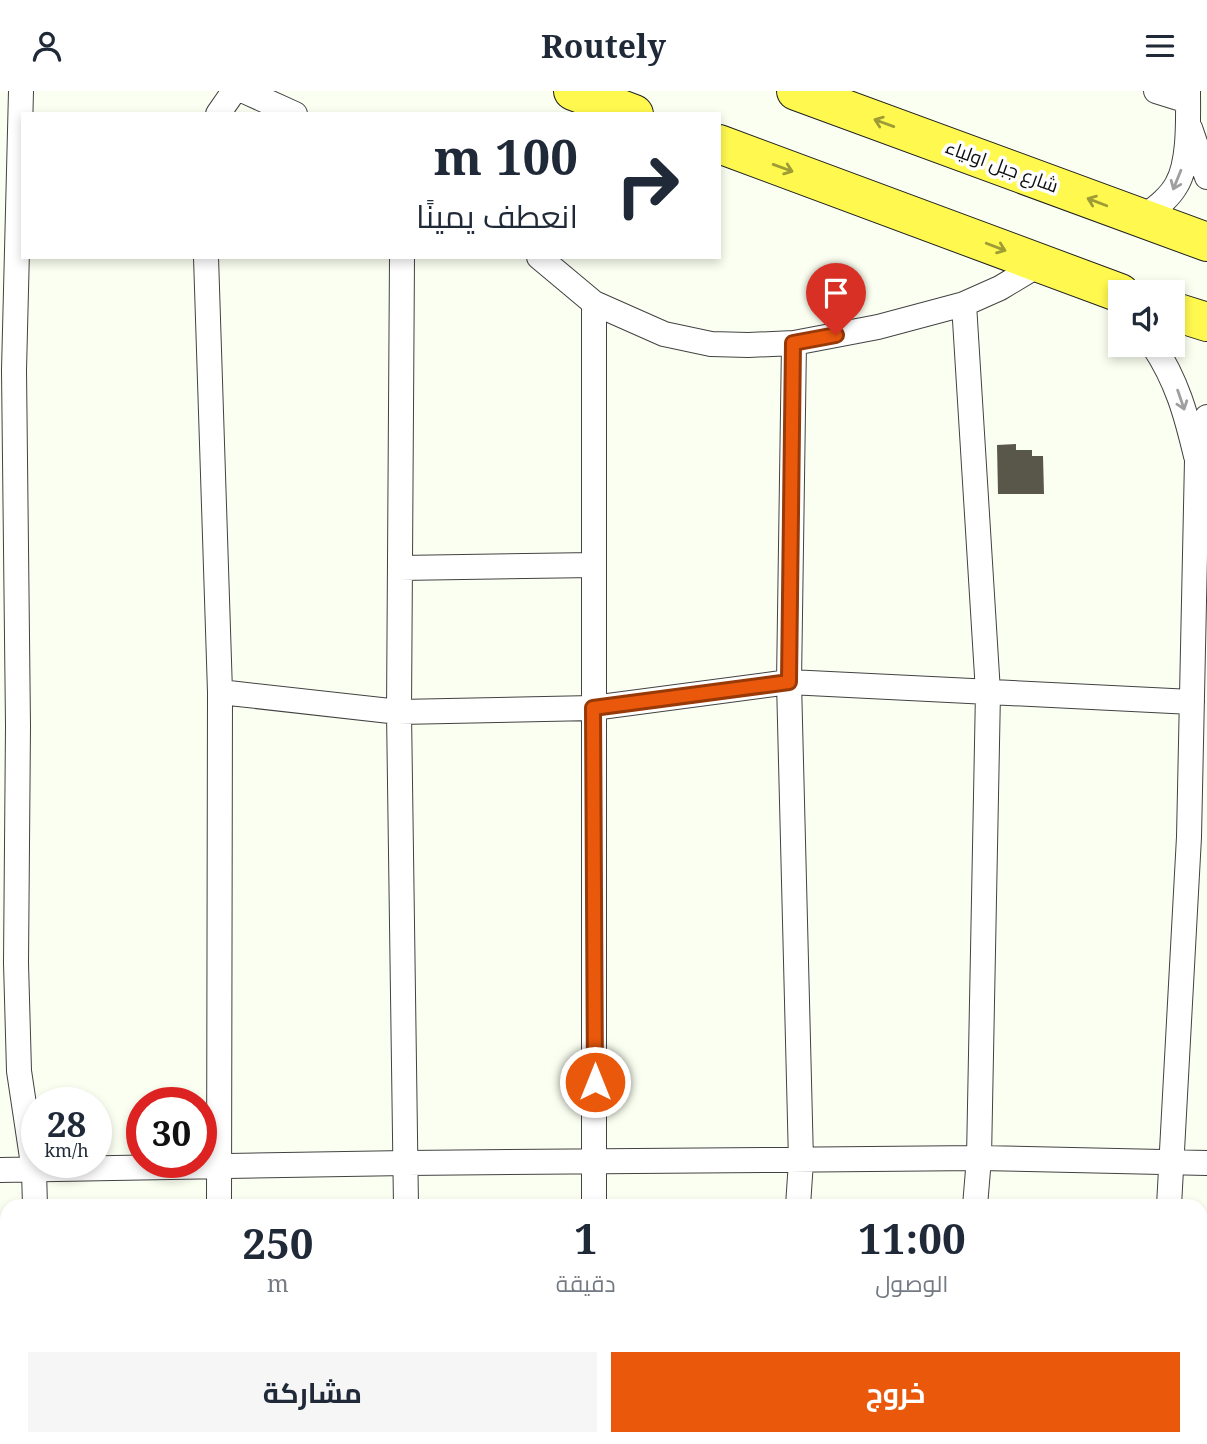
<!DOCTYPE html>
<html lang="ar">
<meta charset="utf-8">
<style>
:root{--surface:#fff;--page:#f6f6f7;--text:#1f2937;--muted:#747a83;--accent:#ea580c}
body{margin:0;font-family:"Noto Serif",Cairo,serif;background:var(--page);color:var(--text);direction:rtl;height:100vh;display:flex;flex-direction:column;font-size:26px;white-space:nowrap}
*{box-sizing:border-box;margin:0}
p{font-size:23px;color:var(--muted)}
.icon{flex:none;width:38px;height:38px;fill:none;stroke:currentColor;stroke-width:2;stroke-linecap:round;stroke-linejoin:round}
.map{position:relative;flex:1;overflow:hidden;direction:ltr}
.drawer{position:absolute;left:0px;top:1108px;width:1208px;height:247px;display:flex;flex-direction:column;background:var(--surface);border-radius:21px 21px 0 0;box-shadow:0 4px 10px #0003;direction:rtl}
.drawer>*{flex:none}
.banner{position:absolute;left:21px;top:21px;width:700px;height:147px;border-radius:0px;box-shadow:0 4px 10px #0003;direction:rtl;background:#fff;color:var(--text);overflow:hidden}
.buttons{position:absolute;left:1108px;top:189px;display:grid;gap:14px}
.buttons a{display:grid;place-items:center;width:77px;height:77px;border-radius:0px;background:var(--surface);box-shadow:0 4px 10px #0003;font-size:35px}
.speed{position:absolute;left:21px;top:996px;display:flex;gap:14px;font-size:35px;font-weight:700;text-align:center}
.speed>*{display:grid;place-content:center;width:91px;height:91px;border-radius:50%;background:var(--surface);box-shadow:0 4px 10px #0003;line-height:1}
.speed small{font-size:18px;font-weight:400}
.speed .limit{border:10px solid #d22;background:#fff;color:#111}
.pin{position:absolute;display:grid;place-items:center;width:60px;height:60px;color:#fff;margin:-72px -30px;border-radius:50% 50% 50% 0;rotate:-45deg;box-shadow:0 0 7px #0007}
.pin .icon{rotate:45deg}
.me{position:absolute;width:77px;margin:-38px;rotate:0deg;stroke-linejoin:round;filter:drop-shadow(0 0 5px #0008)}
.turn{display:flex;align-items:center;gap:24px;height:147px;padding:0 28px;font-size:32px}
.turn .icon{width:91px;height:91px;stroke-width:2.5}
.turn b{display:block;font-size:49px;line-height:60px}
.eta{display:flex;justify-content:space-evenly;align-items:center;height:119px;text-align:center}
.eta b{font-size:42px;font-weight:700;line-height:49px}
.button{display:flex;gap:14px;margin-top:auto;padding:14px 28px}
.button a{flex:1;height:80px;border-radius:0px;background:var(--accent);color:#fff;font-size:28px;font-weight:700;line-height:80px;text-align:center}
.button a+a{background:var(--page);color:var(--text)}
header{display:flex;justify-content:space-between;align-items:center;height:91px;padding:0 28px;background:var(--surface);font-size:32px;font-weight:700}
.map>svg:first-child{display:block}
</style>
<header><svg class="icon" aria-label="menu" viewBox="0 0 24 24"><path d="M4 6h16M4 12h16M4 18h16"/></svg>Routely<svg class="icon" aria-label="person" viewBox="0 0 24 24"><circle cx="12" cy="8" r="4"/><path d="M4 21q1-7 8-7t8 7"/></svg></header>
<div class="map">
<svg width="1207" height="1353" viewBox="0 0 1207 1353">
<rect width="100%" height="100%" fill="#fbfff1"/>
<path fill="#58574a" d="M 1016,353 L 1016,359 L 1032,359 L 1032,365 L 1043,365 L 1044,403 L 998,403 L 997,354 Z"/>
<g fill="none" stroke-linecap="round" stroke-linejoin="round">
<defs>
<path id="street" d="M 21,0 L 14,279 L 18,635 L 16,872 L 19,980 L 34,1080 L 35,1115
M 244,0 L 295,23
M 1156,0 L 1188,10
M 218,23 L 234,0
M 1190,37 L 1207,86
M 1141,128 C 1154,118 1169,108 1177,93 C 1190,70 1188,26 1188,0
M 206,166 L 220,601 L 219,1115
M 402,166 L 399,621 L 406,1115
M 539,166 L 594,212 L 664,243 L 711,253 L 748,254 L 794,252 L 878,236 L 964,213 L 1000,197 L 1040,173
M 964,213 L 988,601 L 979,1067 L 975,1115
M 794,252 L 789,591 L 801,1070 L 798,1115
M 1153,254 C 1177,290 1186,323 1196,365
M 400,477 L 594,474
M 220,601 L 399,621 L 593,617 L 789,591 L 1192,611
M 0,1079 L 406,1072 L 979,1067 L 1207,1072
M 594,1115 L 594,212
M 1169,1115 L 1189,746 L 1197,369 L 1207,326
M 40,1348 L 41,1353
M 224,1348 L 225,1353
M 403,1353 L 403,1348
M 780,1353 L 781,1348
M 958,1353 L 959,1348
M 1152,1353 L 1153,1348
M 1182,1353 L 1207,1352"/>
<path id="highway" d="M 573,0 L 634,23
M 796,0 L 1207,151
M 719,53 L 1120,202
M 1172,220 L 1207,231"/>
</defs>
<use href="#street" stroke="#424242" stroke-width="26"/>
<use href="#highway" stroke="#202020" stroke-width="40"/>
<use href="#street" stroke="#fff" stroke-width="24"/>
<use href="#highway" stroke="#fff94f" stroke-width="38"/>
</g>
<defs><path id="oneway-shaft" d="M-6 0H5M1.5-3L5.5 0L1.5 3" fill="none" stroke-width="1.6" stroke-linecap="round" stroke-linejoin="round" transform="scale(1.75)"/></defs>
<g stroke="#9f9b35">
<use href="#oneway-shaft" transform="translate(884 32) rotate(-160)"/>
<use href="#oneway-shaft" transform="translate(783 77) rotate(20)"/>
<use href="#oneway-shaft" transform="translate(1097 111) rotate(-159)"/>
<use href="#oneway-shaft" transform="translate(996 156) rotate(21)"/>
</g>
<g stroke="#9f9f9f">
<use href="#oneway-shaft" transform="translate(1177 89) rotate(112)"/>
<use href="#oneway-shaft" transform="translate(1181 309) rotate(71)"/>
</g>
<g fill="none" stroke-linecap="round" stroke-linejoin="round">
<defs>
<path id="route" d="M 595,991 L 593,617 L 789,591 L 793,252 L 836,244"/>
</defs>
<use href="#route" stroke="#983908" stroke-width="18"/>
<use href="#route" stroke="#ea580c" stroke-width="12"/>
</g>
<g text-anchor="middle" stroke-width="7" stroke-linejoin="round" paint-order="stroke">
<g font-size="19" fill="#0f0f0f" stroke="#fff">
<text transform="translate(1002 75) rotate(20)" y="7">شارع جبل اولياء</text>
</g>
</g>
</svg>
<div class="buttons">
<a><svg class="icon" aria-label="sound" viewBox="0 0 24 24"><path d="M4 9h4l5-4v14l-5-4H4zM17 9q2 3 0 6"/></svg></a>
</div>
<div class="speed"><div>28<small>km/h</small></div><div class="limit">30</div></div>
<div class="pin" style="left:836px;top:244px;background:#d93025"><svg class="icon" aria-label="arrive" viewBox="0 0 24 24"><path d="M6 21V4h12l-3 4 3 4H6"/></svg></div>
<svg class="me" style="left:595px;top:991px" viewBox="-20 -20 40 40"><circle r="17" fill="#ea580c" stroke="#fff" stroke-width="3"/><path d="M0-11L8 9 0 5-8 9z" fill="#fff"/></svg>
<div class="banner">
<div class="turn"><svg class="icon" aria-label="right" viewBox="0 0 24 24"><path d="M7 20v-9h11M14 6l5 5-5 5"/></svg><div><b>100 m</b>انعطف يمينًا</div></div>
</div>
<section class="drawer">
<div class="eta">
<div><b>11:00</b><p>الوصول</p></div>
<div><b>1</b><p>دقيقة</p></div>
<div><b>250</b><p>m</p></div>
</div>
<div class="button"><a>خروج</a><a>مشاركة</a></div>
</section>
</div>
